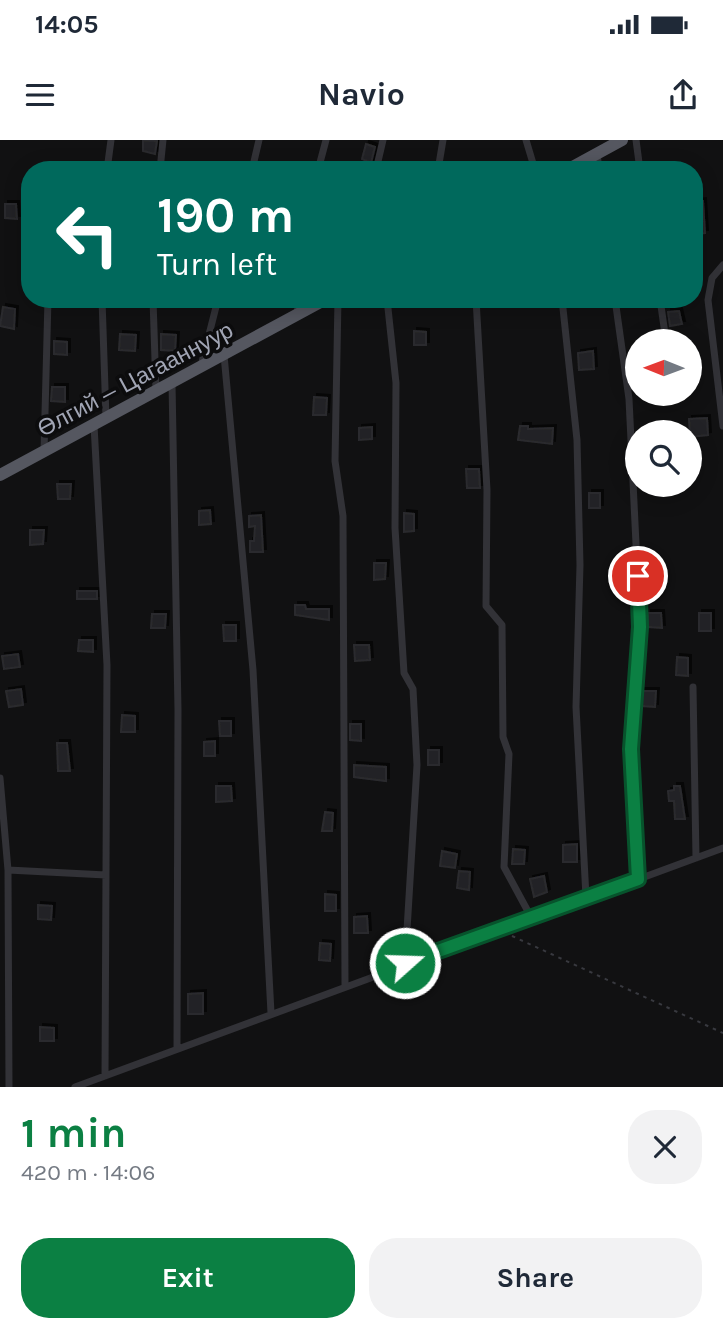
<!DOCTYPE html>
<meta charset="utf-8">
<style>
:root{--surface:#fff;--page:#f2f2f3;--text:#1f2937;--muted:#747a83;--accent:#0b8043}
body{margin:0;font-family:Karla,sans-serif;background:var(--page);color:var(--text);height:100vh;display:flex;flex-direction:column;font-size:26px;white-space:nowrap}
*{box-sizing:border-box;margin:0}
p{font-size:23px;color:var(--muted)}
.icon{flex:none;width:38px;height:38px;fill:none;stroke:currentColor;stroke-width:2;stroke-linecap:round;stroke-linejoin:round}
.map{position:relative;height:947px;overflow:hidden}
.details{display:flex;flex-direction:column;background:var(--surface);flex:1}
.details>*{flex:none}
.guide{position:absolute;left:21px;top:21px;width:682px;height:147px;border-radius:28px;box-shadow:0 4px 18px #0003;background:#00695c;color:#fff;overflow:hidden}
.needle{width:46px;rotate:271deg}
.buttons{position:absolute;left:625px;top:189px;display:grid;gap:14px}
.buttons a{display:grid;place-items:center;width:77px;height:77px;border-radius:50%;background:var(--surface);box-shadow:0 4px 18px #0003;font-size:35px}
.pin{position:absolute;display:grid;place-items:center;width:60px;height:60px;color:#fff;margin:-30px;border:4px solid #fff;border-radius:50%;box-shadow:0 2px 7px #0007}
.me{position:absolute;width:77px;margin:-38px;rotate:70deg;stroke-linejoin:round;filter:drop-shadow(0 0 5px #0008)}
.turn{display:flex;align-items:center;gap:24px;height:147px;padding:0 21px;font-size:32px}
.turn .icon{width:91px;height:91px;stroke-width:2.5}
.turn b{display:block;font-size:49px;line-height:60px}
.round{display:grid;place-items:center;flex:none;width:74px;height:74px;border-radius:28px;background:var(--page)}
.headline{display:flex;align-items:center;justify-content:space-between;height:119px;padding:0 21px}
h1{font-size:42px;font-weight:700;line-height:52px;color:var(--accent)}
.action{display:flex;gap:14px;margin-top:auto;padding:14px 21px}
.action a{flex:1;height:80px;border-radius:28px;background:var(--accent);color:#fff;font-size:28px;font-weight:700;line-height:80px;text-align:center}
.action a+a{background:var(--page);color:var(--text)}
.status{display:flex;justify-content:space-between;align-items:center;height:49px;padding:0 35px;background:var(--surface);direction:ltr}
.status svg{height:19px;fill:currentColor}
header{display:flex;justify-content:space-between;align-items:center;height:91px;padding:0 21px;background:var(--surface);font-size:32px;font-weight:700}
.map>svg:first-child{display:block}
</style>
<div class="status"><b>14:05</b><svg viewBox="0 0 49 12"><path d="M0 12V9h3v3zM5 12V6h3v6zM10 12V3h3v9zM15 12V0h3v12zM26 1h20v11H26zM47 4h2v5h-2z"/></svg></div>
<header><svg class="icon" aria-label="menu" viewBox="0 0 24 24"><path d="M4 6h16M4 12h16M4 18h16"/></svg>Navio<svg class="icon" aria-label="share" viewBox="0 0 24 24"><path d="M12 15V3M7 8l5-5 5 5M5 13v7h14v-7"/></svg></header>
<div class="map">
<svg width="723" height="947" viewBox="0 0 723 947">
<defs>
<filter id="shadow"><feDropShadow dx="3" dy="-3" stdDeviation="0" flood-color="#0009"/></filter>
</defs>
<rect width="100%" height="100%" fill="#111112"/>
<path fill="#242426" stroke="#2b2b2e" stroke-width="2" filter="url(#shadow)" d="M 143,0 L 157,1 L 155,14 L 143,11 Z
M 366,4 L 375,7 L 371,23 L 362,19 Z
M 703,61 L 705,93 L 695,94 L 695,62 Z
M 5,64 L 16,64 L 17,79 L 5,78 Z
M 3,167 L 15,169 L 14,189 L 0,186 Z
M 679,171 L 682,184 L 670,186 L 668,172 Z
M 414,191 L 426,192 L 426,205 L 414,205 Z
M 120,194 L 136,195 L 135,211 L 119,210 Z
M 161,194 L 176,195 L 175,211 L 161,210 Z
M 54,201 L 67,202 L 67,215 L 54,214 Z
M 593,211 L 594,229 L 579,230 L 578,213 Z
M 52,247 L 65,247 L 65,262 L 51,261 Z
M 314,257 L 327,258 L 326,275 L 313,275 Z
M 707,278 L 708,295 L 690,297 L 689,279 Z
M 520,286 L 528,286 L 528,289 L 553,288 L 552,304 L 518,300 Z
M 372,287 L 372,299 L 359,300 L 359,288 Z
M 466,329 L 479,329 L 480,348 L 467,348 Z
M 57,344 L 71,344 L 70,359 L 58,359 Z
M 589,353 L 600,353 L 600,368 L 589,368 Z
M 210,370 L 211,384 L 199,385 L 199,371 Z
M 404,373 L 414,374 L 414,391 L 404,392 Z
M 261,375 L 263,412 L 250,412 L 250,401 L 254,401 L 255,386 L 249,387 L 249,376 Z
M 30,390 L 44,390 L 43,404 L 30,405 Z
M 374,423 L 386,423 L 385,439 L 374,440 Z
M 77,451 L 97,451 L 97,459 L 77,459 Z
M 295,465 L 305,465 L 306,469 L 329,469 L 329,480 L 295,475 Z
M 648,473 L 661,473 L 662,488 L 648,487 Z
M 699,473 L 711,473 L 711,491 L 699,491 Z
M 152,474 L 166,474 L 165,488 L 151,488 Z
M 223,485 L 236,485 L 236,501 L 224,501 Z
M 79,500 L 93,500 L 93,512 L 78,511 Z
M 354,505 L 369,505 L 370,520 L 355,521 Z
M 18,514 L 20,527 L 4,529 L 2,516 Z
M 677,517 L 688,518 L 688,536 L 676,535 Z
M 21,549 L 23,565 L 9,567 L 6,551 Z
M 642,551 L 656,551 L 655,567 L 641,566 Z
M 122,575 L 135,576 L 135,592 L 121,592 Z
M 219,581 L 231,581 L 231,596 L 220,596 Z
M 350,584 L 361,584 L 361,601 L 350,600 Z
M 215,601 L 215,616 L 204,616 L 204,602 Z
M 57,603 L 67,603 L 70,631 L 58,631 Z
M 428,610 L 439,610 L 439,625 L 428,625 Z
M 354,625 L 386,627 L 386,641 L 354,637 Z
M 216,646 L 231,646 L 232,661 L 216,662 Z
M 674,646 L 680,646 L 685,679 L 675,679 L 674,661 L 669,661 L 668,651 L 674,650 Z
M 325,672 L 333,673 L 332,691 L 322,691 Z
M 577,704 L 577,722 L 563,722 L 563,705 Z
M 513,709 L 525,710 L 524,724 L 512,724 Z
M 442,711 L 457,714 L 455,728 L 440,726 Z
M 459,731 L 470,732 L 469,750 L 457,748 Z
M 544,736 L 547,752 L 534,757 L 530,739 Z
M 325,754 L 336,755 L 336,771 L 325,771 Z
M 38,765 L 52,766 L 51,780 L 38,779 Z
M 367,776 L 368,793 L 354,793 L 354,777 Z
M 320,803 L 331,804 L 330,821 L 319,820 Z
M 203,853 L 203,874 L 188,874 L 188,854 Z
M 40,887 L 54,888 L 54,901 L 40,901 Z"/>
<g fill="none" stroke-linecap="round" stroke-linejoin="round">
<path stroke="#38393f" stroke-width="2" stroke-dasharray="3.5 5" stroke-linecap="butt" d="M 512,796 L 723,893"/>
<path stroke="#323237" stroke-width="7" d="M 526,0 L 535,30
M 636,0 L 640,30
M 597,13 L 599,30
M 107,30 L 111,0
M 160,30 L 163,0
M 252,30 L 259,0
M 318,30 L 326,0
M 376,30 L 383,0
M 438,30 L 443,0
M 723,125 L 712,138 L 708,160 L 723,286
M 102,159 L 106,278
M 153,159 L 156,251
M 297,159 L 298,174
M 338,159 L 335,321 L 343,376 L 345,846
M 387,159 L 396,243 L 395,388 L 404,533 L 413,549 L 417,625 L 405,823
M 476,159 L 487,350 L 486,466 L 502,485 L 503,597 L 509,614 L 504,727 L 531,777
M 562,159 L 577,300 L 580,425 L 576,567 L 586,757
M 615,159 L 629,259 L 640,487 L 631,609 L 638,739
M 660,159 L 666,201
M 224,215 L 253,530 L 271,873
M 201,226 L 218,159
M 172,243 L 178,570 L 177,909
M 94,285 L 107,525 L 105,936
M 44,311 L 48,159
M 693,547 L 696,718
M 0,638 L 8,730 L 9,947
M 8,730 L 106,735
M 75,947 L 723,708"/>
<path stroke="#555760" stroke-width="12" d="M 567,30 L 622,0
M 0,335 L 326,159"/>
</g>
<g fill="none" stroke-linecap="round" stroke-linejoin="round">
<defs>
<path id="route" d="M 405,823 L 638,739 L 631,609 L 640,487 L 638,436"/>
</defs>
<use href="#route" stroke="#07532c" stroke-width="18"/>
<use href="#route" stroke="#0b8043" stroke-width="12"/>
</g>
<g text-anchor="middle" stroke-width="7" stroke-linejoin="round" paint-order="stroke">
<g font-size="23" fill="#a1a5b4" stroke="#0c0c0d">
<text transform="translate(135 239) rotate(-28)" y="8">Өлгий — Цагааннуур</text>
</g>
</g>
</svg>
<div class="buttons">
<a><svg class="needle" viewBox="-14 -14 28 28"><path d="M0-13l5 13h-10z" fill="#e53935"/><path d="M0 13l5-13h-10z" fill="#747a83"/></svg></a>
<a><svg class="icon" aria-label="search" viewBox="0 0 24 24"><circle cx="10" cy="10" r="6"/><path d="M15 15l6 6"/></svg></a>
</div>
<div class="pin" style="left:638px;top:436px;background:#d93025"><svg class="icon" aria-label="arrive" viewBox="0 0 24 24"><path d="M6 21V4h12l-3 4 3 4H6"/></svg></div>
<svg class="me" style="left:405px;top:823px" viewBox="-20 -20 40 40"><circle r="17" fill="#0b8043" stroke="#fff" stroke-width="3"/><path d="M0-11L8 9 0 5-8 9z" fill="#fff"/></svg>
<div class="guide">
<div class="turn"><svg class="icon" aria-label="left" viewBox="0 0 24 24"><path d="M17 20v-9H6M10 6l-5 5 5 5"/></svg><div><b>190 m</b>Turn left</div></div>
</div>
</div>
<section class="details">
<div class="headline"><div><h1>1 min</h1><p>420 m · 14:06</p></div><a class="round"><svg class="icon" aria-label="close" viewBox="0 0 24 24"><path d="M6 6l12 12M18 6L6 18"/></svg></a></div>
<div class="action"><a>Exit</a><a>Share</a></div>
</section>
